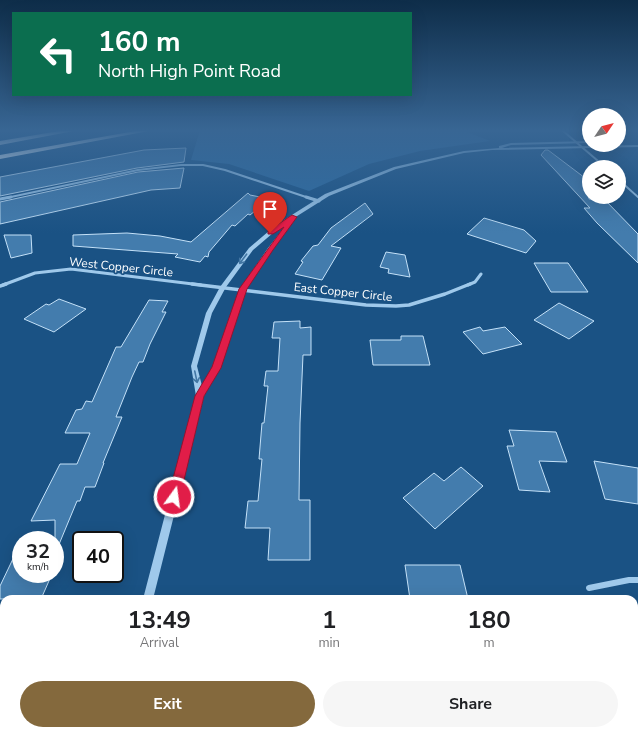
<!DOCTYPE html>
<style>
:root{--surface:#fff;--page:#f6f6f6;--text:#202124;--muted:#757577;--accent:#84693d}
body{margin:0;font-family:"Nunito Sans",sans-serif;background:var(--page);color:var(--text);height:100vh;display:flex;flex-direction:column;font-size:15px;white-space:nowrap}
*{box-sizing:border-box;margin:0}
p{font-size:13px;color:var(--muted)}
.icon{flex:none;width:22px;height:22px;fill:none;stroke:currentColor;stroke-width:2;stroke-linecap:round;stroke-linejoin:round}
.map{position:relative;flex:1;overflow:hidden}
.side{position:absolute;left:0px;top:595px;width:638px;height:140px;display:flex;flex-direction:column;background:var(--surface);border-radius:12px 12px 0 0;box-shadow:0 4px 16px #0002}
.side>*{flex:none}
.hud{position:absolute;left:12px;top:12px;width:400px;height:84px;border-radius:0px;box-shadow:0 4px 16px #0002;background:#0b6e4f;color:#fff;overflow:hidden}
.needle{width:26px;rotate:55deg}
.fabs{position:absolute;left:582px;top:108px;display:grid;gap:8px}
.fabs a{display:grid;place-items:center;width:44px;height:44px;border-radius:50%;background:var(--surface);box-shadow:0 4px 16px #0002;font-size:20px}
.speed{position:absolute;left:12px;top:531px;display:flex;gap:8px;font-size:20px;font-weight:700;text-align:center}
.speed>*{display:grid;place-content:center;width:52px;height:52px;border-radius:50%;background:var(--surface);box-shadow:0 4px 16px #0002;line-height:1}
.speed small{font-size:10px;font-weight:400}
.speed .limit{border:2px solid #111;border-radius:6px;background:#fff;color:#111}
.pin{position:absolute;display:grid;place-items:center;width:34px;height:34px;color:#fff;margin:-41px -17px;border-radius:50% 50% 50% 0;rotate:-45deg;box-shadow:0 0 4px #0007}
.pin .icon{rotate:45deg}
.me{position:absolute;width:44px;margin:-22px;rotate:14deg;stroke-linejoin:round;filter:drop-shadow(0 0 3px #0008)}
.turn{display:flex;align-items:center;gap:14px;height:84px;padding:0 20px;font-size:18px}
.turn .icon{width:52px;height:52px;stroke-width:2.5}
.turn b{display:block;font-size:28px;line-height:34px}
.eta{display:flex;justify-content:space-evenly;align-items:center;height:68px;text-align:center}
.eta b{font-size:24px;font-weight:700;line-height:28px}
.cta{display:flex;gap:8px;margin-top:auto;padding:8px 20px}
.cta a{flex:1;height:46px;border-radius:24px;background:var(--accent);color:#fff;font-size:16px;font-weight:700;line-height:46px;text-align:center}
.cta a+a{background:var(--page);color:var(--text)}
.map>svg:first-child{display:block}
</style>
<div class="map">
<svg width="638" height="735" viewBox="0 0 638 735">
<rect width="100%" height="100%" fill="#1a5284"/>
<path fill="#2d6ca2" d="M 200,130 L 462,130 L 490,141 L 420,151 L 369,164 L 309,191 L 229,164 L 191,160 Z"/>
<path fill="#437cad" stroke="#c4e1f8" d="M 186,148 L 184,162 L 137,168 L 0,196 L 0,177 L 144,150 Z
M 545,150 L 548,150 L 589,181 L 589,199 L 604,199 L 638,234 L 638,263 L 597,223 L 584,208 L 590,208 L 541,155 Z
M 184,168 L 180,188 L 151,190 L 0,224 L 0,202 L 138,172 Z
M 248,193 L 250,195 L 270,199 L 250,215 L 248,214 L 235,226 L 232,225 L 209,252 L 208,257 L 205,256 L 200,262 L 175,257 L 178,254 L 73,246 L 73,235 L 127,233 L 160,236 L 191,242 Z
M 365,203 L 373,214 L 331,246 L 341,248 L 322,280 L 295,274 L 303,262 L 301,261 L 313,246 L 318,245 L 331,228 Z
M 484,218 L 524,230 L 536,241 L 526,253 L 467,234 Z
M 4,235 L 31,235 L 32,253 L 11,258 Z
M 386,252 L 405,255 L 410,277 L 388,273 L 389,269 L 380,267 Z
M 534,263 L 568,263 L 588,292 L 551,292 Z
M 59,299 L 86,309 L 54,332 L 24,319 L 46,304 L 49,305 Z
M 149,300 L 168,301 L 162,312 L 166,312 L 150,344 L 143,362 L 139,362 L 132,377 L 116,417 L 122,417 L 103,463 L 104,463 L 95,487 L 85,487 L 80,501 L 77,501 L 55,554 L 55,520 L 31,521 L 60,464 L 77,464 L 90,433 L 65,433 L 76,410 L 82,409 L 86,401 L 92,402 L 116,347 L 121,347 Z
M 559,303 L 594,321 L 569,339 L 534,320 Z
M 300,321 L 300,328 L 311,327 L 311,355 L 303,355 L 300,423 L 299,500 L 310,500 L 310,560 L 268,560 L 270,528 L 245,528 L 248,501 L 258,501 L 262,459 L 259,459 L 262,423 L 264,423 L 268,386 L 264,386 L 266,371 L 278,371 L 280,338 L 272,338 L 274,322 Z
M 480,327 L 483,331 L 505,327 L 522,344 L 483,354 L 463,332 Z
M 401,336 L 423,336 L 430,365 L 373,365 L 370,340 L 401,340 Z
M 509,430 L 556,432 L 567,462 L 539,461 L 550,492 L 519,490 L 507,446 L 514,446 Z
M 594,461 L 638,468 L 638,504 L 605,499 Z
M 461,467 L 483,486 L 435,529 L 403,498 L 434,473 L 444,481 Z
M 21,542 L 21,574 L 52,574 L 41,599 L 0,599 L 0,586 Z
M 405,565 L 460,565 L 468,599 L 410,599 Z"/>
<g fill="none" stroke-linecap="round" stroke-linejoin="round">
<path stroke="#9fc9eb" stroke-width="2" d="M 562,130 L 605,167
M 619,180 L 638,197
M 6,198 L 138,170 L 181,165 L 203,165 L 225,170 L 309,198"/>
<path stroke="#9fc9eb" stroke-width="3" d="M 306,197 L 319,201
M 0,199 L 11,197
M 3,285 L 35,273 L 71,269 L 201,285
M 468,285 L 475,282 L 481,274"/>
<path stroke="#9fc9eb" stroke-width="3.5" d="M 192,284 L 366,305 L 396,306 L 409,305 L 445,294 L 470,284
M 0,286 L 6,284"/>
<path stroke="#9fc9eb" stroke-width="6" d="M 589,588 L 629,580 L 638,580"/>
<path fill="#9fc9eb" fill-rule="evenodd" d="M 589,141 L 589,143 L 511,145 L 502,148 L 638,145 L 638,147 L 492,150 L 464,153 L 396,169 L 329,196 L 294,218 L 295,219 L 272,250 L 246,289 L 219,367 L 204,396 L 153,599 L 143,599 L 196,396 L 191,366 L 206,313 L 220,287 L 249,248 L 276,225 L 325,194 L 394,167 L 464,151 L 499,148 L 499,146 L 511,143 ZM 289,221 L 268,248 L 240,289 L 213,367 L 202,386 L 197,366 L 212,313 L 226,287 L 253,250 L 280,227 Z
M 109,731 L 121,731 L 120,735 L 108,735 Z"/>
<path fill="#fff" fill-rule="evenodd" d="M 65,130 L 79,130 L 0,145 L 0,141 Z
M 141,130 L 154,130 L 0,159 L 0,155 Z"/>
</g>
<defs><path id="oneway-shaft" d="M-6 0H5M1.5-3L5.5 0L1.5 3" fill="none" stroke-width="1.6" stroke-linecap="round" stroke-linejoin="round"/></defs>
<g stroke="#4276a3">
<use href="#oneway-shaft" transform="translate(243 259) rotate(127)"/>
<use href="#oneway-shaft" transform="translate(196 377) rotate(78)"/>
</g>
<linearGradient id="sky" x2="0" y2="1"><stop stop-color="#0e2d49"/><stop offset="0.56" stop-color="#386694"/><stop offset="1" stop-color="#386694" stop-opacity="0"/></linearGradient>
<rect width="638" height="233" fill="url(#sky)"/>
<path fill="#e11d48" stroke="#92132f" d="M 292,215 L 297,217 L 273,250 L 247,289 L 221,368 L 204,396 L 180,497 L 178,501 L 174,503 L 170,501 L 168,497 L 195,396 L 212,367 L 239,289 L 284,227 L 273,234 L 268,234 L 268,231 Z"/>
<g text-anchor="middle" stroke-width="3.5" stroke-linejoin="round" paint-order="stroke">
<g font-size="12" fill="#fff" stroke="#1a5284">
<text transform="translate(121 267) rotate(6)" y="4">West Copper Circle</text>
<text transform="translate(343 292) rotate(6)" y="4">East Copper Circle</text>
</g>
</g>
</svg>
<div class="fabs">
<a><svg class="needle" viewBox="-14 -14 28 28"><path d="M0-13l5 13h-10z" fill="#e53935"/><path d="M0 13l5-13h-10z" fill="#757577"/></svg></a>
<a><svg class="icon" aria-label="layers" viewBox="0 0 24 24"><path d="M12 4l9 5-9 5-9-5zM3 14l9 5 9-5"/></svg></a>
</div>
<div class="speed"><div>32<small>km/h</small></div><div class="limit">40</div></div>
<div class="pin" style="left:270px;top:233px;background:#d93025"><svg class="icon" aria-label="arrive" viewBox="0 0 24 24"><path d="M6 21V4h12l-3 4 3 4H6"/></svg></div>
<svg class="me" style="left:174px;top:497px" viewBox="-20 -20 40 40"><circle r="17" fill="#e11d48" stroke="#fff" stroke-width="3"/><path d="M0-11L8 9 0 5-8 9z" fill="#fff"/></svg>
<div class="hud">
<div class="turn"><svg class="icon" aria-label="left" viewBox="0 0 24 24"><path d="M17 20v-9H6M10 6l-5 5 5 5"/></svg><div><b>160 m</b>North High Point Road</div></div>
</div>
<section class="side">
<div class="eta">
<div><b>13:49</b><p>Arrival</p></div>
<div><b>1</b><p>min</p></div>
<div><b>180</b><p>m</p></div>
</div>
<div class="cta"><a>Exit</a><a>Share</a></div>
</section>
</div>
